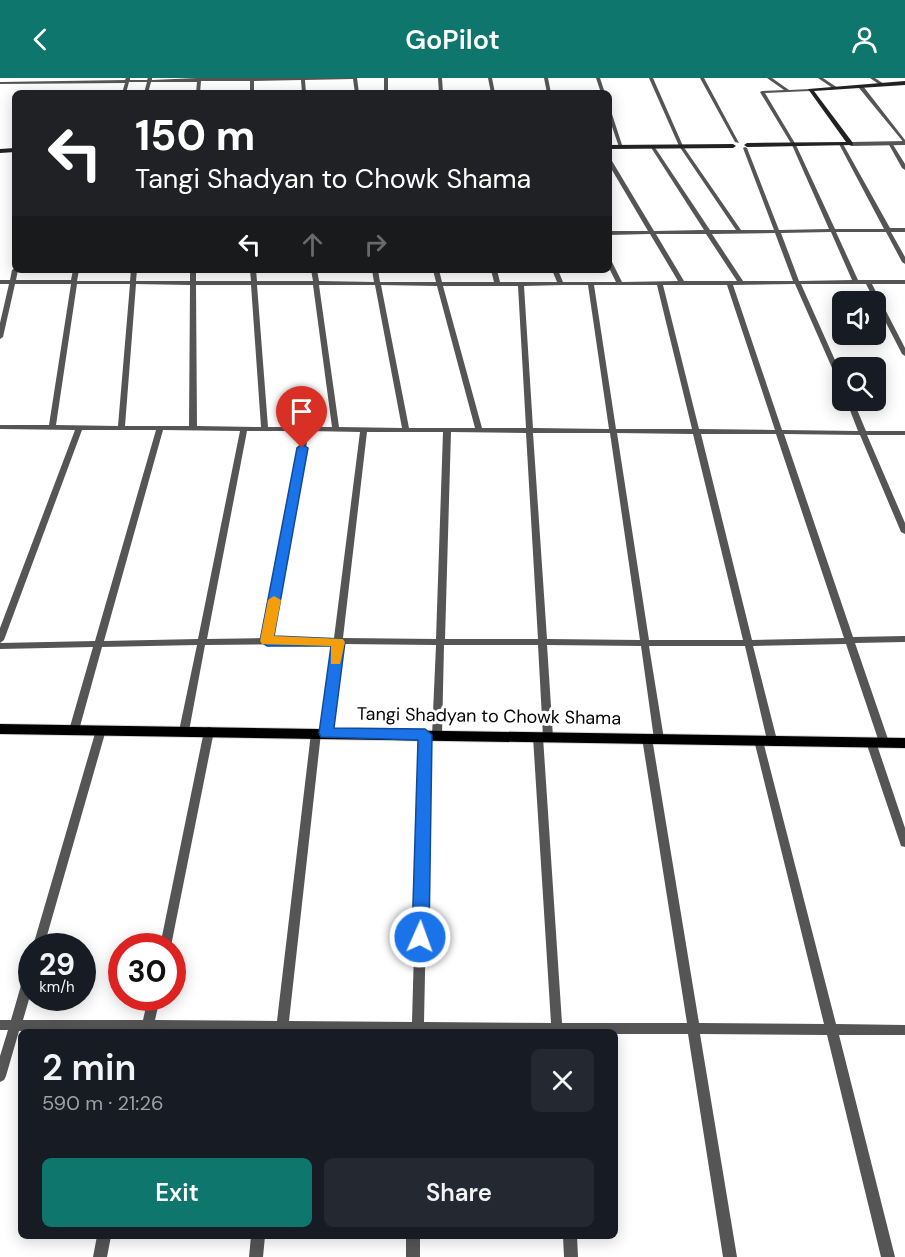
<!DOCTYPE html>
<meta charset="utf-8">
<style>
:root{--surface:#171b24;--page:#242831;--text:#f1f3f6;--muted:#9ea1a6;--accent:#0f766e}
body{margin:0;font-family:"DM Sans",sans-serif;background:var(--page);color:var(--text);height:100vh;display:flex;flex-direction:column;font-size:22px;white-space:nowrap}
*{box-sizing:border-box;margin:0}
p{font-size:20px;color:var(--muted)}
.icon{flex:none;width:33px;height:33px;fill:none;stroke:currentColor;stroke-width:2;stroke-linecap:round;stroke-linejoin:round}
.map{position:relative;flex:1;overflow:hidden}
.sheet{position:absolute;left:18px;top:951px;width:600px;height:210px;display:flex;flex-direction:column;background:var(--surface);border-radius:9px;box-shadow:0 3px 15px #0003}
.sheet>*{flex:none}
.banner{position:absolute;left:12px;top:12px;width:600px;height:183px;border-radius:9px;box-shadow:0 3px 15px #0003;background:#202124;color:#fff;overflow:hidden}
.fabs{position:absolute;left:832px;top:213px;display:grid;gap:12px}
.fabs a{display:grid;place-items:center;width:54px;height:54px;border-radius:9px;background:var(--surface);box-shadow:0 3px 15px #0003;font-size:30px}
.speed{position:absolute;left:18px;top:855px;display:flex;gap:12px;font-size:30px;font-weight:700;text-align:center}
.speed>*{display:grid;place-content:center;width:78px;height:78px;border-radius:50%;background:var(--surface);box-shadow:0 3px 15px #0003;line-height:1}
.speed small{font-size:15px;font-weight:400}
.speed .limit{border:9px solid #d22;background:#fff;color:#111}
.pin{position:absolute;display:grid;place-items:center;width:51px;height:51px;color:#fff;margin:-62px -26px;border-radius:50% 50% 50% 0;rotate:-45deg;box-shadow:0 0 6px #0007}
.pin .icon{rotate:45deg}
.me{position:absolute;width:66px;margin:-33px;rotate:2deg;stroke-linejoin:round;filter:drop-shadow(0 0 4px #0008)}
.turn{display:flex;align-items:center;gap:21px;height:126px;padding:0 24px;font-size:27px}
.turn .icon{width:78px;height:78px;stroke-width:2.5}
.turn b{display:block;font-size:42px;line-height:51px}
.lanes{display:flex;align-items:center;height:57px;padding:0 24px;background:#0003;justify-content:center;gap:30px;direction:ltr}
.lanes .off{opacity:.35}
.round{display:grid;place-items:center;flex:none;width:63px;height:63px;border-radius:9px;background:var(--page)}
.head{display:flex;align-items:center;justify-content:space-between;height:102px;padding:0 24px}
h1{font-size:36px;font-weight:600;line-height:45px}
.action{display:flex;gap:12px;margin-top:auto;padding:12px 24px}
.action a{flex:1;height:69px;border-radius:9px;background:var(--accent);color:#fff;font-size:24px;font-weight:600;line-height:69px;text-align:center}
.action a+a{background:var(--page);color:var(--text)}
header{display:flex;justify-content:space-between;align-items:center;height:78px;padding:0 24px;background:var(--accent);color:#fff;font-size:27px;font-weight:600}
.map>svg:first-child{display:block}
</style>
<header><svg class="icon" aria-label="back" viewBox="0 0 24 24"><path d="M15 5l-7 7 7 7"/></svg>GoPilot<svg class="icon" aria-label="person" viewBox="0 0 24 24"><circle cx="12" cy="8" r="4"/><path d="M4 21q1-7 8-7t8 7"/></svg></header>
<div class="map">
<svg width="905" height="1179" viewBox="0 0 905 1179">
<rect width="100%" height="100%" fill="#fff"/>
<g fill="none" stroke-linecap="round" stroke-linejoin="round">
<defs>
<path id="primary" d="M 0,646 L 905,660 L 905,670 L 0,656 Z"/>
</defs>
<use href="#primary" stroke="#dbdbdb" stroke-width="2"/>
<path fill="#555" fill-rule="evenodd" d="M 126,0 L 130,0 L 130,2 L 147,2 L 148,0 L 152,0 L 152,2 L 197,0 L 357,0 L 359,15 L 355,15 L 353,1 L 305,2 L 306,15 L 302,15 L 301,2 L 254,3 L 254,15 L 250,15 L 250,3 L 201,3 L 200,15 L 196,15 L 197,4 L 151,4 L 148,15 L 144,15 L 147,4 L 129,4 L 126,15 L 122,15 L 125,5 L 0,6 L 0,4 L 125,2 Z
M 384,0 L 388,0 L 388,15 L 384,15 Z
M 438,0 L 442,0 L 443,15 L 439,15 Z
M 488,0 L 492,0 L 495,15 L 491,15 Z
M 544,0 L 548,0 L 551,15 L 547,15 Z
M 596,0 L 600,0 L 605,15 L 601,15 Z
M 649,0 L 653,0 L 683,68 L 741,152 L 774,152 L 743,70 L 745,69 L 747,70 L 779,152 L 829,151 L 792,67 L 760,14 L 762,13 L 784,12 L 767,0 L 772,0 L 789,12 L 810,11 L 812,12 L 810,13 L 765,15 L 796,67 L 835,151 L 884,151 L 839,66 L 841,65 L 843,66 L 890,150 L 905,150 L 905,154 L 891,154 L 905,179 L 905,186 L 902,184 L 886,154 L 836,154 L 858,202 L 905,202 L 905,206 L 872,206 L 905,270 L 905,278 L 902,276 L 866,206 L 801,206 L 843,300 L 843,310 L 840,308 L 795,206 L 733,207 L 782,352 L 858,353 L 846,322 L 853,322 L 866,353 L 905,353 L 905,357 L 867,357 L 905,445 L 905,456 L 901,454 L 860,357 L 784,356 L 853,559 L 905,558 L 905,564 L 855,565 L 889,664 L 887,667 L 881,667 L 879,664 L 846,566 L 753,568 L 777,662 L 775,665 L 769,665 L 767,662 L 745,568 L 649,568 L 664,661 L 662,664 L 656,664 L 654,661 L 641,568 L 547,567 L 553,659 L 551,662 L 545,662 L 543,659 L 538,567 L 444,567 L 442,657 L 440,660 L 434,660 L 432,657 L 436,567 L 342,566 L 332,655 L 330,658 L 324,658 L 322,655 L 333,566 L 205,567 L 189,653 L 187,656 L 181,656 L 179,653 L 197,567 L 102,569 L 79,652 L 77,654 L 71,654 L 69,652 L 93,569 L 0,571 L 0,550 L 75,352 L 0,351 L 0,347 L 49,347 L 71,206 L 15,206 L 3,259 L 0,261 L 0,245 L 9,206 L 0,206 L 0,202 L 10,202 L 12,192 L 15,190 L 15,192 L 18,192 L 16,202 L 71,202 L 73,192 L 79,192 L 77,203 L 130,203 L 131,192 L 137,192 L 136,203 L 190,203 L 190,192 L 196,192 L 196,203 L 251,203 L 250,192 L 256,192 L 257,203 L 313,203 L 311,192 L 317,192 L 319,203 L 374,204 L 372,192 L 378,192 L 380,204 L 436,204 L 433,192 L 439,192 L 442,204 L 494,204 L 491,192 L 497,192 L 500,204 L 557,204 L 552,192 L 558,192 L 563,204 L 616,204 L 609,190 L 609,182 L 612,184 L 622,204 L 678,203 L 650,156 L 609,157 L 609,153 L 648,153 L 609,87 L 609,81 L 612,83 L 654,153 L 704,152 L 650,68 L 652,67 L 654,68 L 710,152 L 736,152 L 679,68 ZM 831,154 L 852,202 L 799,203 L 781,155 ZM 775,155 L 793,203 L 743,203 L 712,156 ZM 656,156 L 706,156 L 737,203 L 684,203 ZM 77,206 L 130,206 L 118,348 L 56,347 ZM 136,206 L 190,207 L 189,348 L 125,348 ZM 196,207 L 251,207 L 261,349 L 197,348 ZM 257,207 L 313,207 L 332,349 L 268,349 ZM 319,207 L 375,207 L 402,350 L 339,349 ZM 381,207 L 437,208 L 475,350 L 409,350 ZM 562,207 L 588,207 L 609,351 L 533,350 L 524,208 ZM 594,207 L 657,207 L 692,351 L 616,351 ZM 663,207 L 727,207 L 775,352 L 699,351 ZM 443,208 L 518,208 L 526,350 L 482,350 ZM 82,352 L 156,352 L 95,563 L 0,565 L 4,562 ZM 163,352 L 240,353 L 198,561 L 104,563 ZM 247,353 L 302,353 L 263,560 L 207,561 ZM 309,353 L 360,354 L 334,560 L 272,560 ZM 367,354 L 443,354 L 436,561 L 343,560 ZM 451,354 L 526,355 L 538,561 L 445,561 ZM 533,355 L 610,355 L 640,562 L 547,561 ZM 617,355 L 693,356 L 743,562 L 649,562 ZM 701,356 L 776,356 L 844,560 L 752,562 Z
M 700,0 L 704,0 L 739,65 L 735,64 Z
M 818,0 L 823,0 L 838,10 L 834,11 Z
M 870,0 L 875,0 L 884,6 L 880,7 Z
M 859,8 L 863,8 L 905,62 L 905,66 L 859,10 Z
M 609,32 L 611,33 L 623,70 L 619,69 L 609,40 Z
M 890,64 L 892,65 L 905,86 L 905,92 L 902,90 L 888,65 Z
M 101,648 L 104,650 L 106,652 L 44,868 L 33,868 L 96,652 L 98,650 Z
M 209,649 L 212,650 L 214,653 L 171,868 L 160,868 L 204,653 L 206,650 Z
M 316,651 L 319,652 L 321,655 L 289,943 L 412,944 L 420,657 L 422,654 L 428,654 L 430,657 L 424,944 L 551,945 L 533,659 L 535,656 L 541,656 L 543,659 L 562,945 L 687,945 L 642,660 L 644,657 L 650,657 L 652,660 L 699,945 L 824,946 L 754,662 L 756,659 L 762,659 L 836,946 L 905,947 L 905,957 L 839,957 L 895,1179 L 881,1179 L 827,957 L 700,956 L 737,1179 L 723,1179 L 688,956 L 615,956 L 615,954 L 142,954 L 19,953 L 6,998 L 4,1002 L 0,1004 L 0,978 L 8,952 L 0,952 L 0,942 L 11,942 L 26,890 L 28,886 L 32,885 L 32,911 L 23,942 L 143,942 L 148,920 L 160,920 L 155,942 L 277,943 L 311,655 L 313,652 Z
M 871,660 L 874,661 L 876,664 L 905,750 L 905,769 L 901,768 L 900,765 L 866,664 L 868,661 Z
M 97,1158 L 111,1158 L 107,1179 L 93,1179 Z
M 251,1158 L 265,1158 L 263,1179 L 249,1179 Z
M 406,1158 L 420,1158 L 420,1179 L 406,1179 Z
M 563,1158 L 577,1158 L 578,1179 L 564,1179 Z"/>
<path fill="#555" fill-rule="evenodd" d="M 905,63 L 905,67 L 851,68 L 848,66 L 851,64 Z"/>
<path fill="#222" fill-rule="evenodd" d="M 905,3 L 905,7 L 814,13 L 853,65 L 853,67 L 747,69 L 744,67 L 747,65 L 846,64 L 808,11 Z
M 609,67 L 733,66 L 736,68 L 733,70 L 609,71 Z
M 15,70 L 15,74 L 0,75 L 0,71 Z"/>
<use href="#primary" fill="#000" fill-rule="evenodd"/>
</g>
<path fill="#1a73e8" stroke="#114b97" stroke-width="1.5" d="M 302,366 L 308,370 L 274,558 L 343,561 L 345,564 L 334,650 L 425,651 L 432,657 L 429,859 L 426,865 L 420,867 L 414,865 L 412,859 L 418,662 L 321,659 L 319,655 L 331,568 L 267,568 L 260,563 L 297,370 Z"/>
<path fill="#f59e0b" d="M 274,518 L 281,522 L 274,558 L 343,561 L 345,564 L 340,586 L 331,586 L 331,568 L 262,566 L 260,563 L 268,522 Z"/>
<g text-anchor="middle" stroke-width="6" stroke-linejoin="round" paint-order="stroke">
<g font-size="18" fill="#000" stroke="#fff">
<text transform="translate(489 638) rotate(1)" y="6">Tangi Shadyan to Chowk Shama</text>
</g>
</g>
</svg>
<div class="fabs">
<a><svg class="icon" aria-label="sound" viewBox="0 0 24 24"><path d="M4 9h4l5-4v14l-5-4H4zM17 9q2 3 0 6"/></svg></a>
<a><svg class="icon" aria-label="search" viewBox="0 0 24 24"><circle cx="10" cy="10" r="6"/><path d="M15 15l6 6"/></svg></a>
</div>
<div class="speed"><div>29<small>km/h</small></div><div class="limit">30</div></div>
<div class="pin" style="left:302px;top:370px;background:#d93025"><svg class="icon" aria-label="arrive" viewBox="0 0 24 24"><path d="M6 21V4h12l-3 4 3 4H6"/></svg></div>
<svg class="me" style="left:420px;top:859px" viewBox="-20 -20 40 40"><circle r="17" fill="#1a73e8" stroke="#fff" stroke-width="3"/><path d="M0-11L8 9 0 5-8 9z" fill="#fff"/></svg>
<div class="banner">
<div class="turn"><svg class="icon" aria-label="left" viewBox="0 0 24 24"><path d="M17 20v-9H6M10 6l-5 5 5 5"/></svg><div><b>150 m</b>Tangi Shadyan to Chowk Shama</div></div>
<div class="lanes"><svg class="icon" aria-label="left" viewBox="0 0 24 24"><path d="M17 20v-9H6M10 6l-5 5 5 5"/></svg><svg class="icon off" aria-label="ahead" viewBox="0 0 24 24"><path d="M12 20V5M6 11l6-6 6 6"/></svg><svg class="icon off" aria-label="right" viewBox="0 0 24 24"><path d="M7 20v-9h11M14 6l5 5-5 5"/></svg></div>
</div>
<section class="sheet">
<div class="head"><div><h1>2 min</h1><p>590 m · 21:26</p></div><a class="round"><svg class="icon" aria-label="close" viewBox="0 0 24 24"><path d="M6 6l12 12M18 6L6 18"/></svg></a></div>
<div class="action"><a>Exit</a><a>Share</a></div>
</section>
</div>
